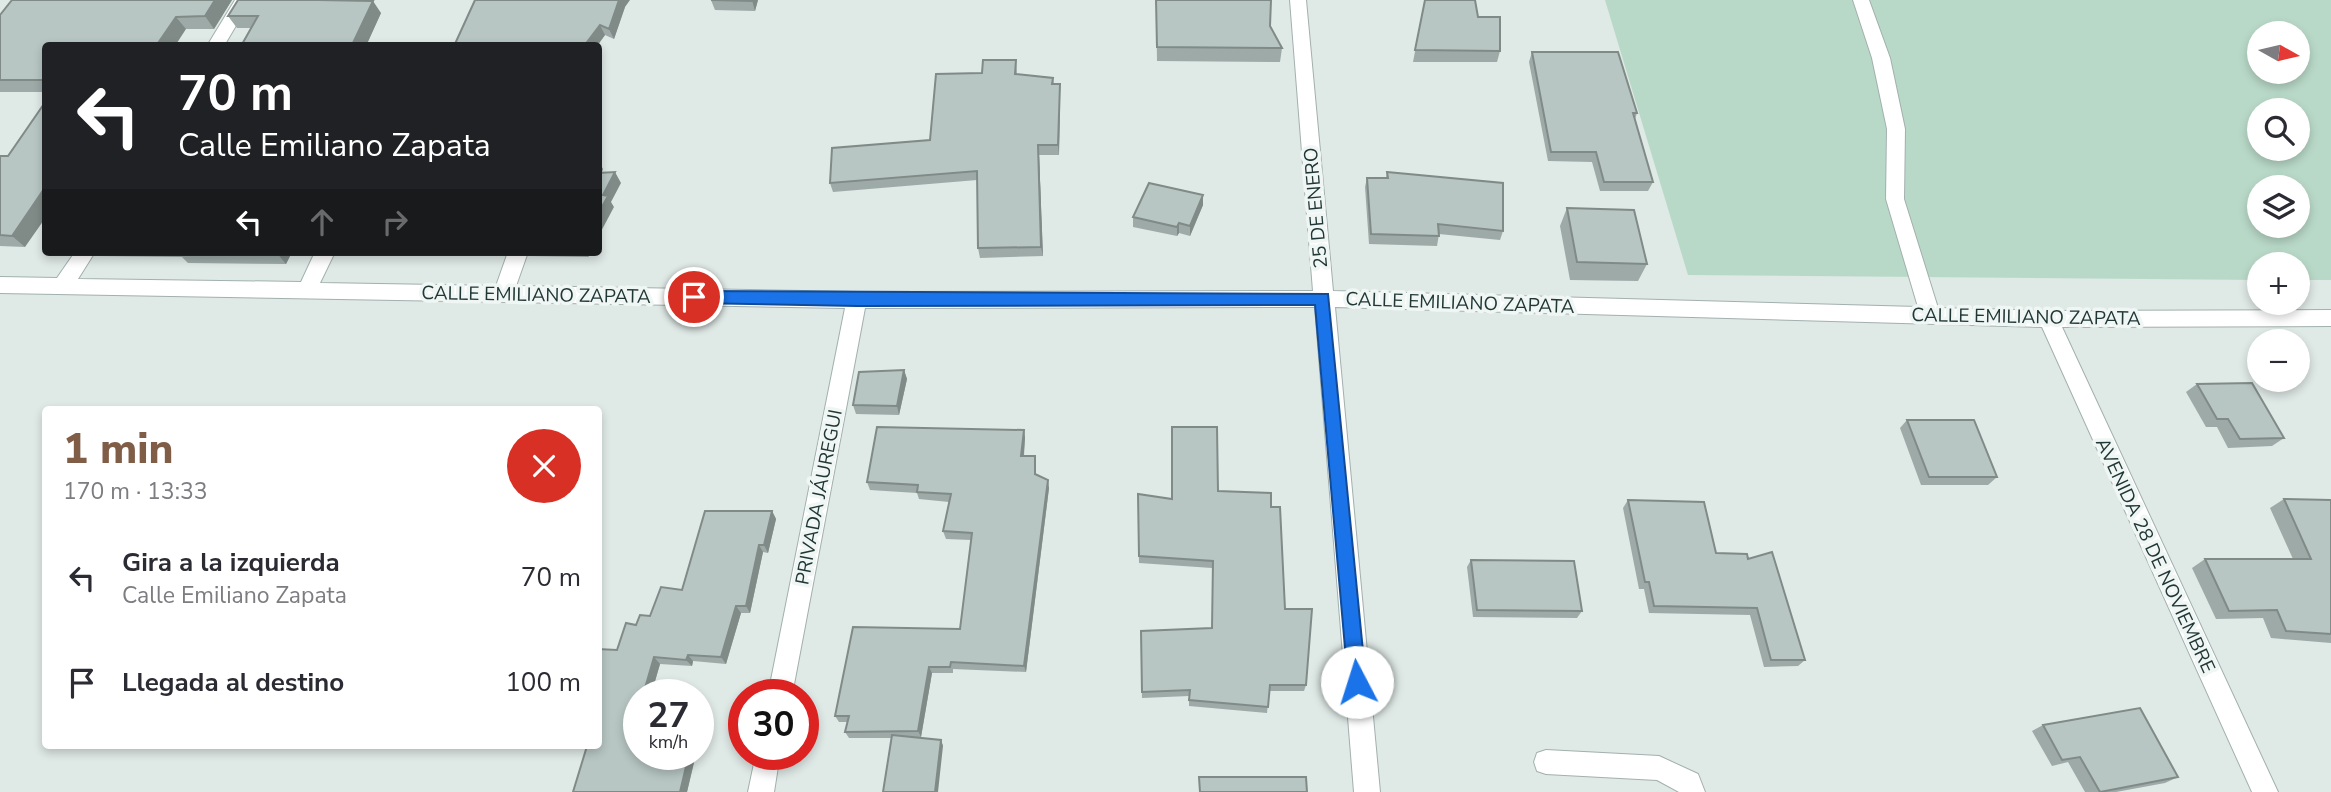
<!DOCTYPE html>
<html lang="es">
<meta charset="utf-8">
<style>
:root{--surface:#fff;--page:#f7f7f7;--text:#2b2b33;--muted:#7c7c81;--accent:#805d46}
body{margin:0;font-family:"Nunito Sans",sans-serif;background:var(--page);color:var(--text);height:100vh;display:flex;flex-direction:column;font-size:26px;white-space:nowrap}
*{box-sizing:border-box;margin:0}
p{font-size:23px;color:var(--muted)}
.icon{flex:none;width:38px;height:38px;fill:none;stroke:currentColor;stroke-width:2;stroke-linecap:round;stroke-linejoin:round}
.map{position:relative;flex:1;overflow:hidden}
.side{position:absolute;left:42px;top:406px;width:560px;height:343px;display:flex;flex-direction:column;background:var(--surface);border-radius:7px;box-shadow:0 4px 10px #0003}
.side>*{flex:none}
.top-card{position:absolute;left:42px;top:42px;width:560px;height:214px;border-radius:7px;box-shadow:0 4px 10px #0003;background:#202124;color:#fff;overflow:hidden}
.needle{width:46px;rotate:98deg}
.fabs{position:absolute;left:2247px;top:21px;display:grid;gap:14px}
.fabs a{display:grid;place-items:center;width:63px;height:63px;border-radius:50%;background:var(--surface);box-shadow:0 4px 10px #0003;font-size:35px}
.speed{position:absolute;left:623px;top:679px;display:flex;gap:14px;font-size:35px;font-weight:700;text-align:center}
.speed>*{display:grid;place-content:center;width:91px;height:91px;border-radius:50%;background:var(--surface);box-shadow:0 4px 10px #0003;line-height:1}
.speed small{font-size:18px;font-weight:400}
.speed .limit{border:10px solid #d22;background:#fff;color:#111}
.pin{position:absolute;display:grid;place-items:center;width:60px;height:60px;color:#fff;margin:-30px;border:4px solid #fff;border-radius:50%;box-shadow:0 2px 7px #0007}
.me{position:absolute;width:77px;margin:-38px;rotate:355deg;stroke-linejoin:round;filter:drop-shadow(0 0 5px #0008)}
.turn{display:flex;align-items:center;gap:24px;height:147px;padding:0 21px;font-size:32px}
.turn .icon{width:91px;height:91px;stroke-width:2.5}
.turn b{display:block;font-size:49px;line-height:60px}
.lanes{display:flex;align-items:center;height:66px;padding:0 21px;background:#0003;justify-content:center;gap:35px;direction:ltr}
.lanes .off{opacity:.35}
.round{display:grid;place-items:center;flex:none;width:74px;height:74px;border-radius:37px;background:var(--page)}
.summary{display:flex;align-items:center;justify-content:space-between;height:119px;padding:0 21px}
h1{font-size:42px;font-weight:800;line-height:52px;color:var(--accent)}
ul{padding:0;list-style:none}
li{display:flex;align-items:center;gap:21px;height:105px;padding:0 21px}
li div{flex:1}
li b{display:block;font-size:26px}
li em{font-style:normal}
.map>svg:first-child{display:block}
</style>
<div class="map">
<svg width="2331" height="792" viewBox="0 0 2331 792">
<rect width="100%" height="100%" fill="#dfe9e6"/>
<path fill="#b9d9c8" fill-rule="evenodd" d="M 1605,0 L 2331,0 L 2331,280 L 2298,280 L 2298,264 L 2259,264 L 2259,280 L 1688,275 ZM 2259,33 L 2298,33 L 2298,72 L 2259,72 ZM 2259,110 L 2298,110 L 2298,149 L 2259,149 ZM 2259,187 L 2298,187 L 2298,226 L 2259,226 Z"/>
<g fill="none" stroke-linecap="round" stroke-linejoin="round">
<defs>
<path id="minor" d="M 235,0 L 251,0 L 224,46 L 207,46 Z
M 1290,0 L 1306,0 L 1333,291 L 1918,307 L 1886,199 L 1887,129 L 1872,58 L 1853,0 L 1869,0 L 1890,58 L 1905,129 L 1904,199 L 1938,308 L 2048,311 L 2331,310 L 2331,326 L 2062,327 L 2278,792 L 2252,792 L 2042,327 L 1335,307 L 1380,792 L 1354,792 L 1315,307 L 865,308 L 792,695 L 768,695 L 845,308 L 0,293 L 0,277 L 57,278 L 75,252 L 95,252 L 78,279 L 301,282 L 315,252 L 335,252 L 320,283 L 496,286 L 508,252 L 528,252 L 516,286 L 857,292 L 1313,291 Z
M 1546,750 L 1659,756 L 1698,774 L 1705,792 L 1679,792 L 1657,780 L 1546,774 L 1537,771 L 1534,762 L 1537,753 Z
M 756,754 L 780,754 L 774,792 L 748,792 Z"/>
</defs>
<use href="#minor" stroke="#a2b0ae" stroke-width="2"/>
<use href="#minor" fill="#fff" fill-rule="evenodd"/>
</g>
<path fill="#9daaa8" d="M 12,0 L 232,0 L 214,29 L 186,29 L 46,46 L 46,92 L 0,92 L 0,15 Z
M 238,0 L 333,0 L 381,13 L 366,46 L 241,46 L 251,28 L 237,28 L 228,16 Z
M 711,0 L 758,0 L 755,11 L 715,10 Z
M 1156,0 L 1270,26 L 1282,48 L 1280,62 L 1157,61 Z
M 1425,0 L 1478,17 L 1500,51 L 1497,62 L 1413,62 Z
M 625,7 L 614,39 L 605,35 L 597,46 L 454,46 Z
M 1532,52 L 1637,113 L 1635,119 L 1653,182 L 1648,191 L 1600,191 L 1592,162 L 1548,161 L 1529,62 Z
M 1016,60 L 1017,74 L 1053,78 L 1054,84 L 1060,93 L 1059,155 L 1039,155 L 1043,256 L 980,258 L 978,248 L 977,180 L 833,192 L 830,183 L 930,140 L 982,73 Z
M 0,156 L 8,156 L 25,247 L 0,246 Z
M 1387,172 L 1503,231 L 1500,240 L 1439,234 L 1437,246 L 1369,244 L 1365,187 L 1367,178 L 1386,178 Z
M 1203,195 L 1203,205 L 1190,236 L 1179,233 L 1177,236 L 1133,227 L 1133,217 Z
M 1567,208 L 1647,264 L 1638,281 L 1570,280 L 1560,226 Z
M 94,252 L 292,252 L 286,264 L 188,263 L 182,257 L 98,256 Z
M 527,252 L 591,252 L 588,257 L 529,256 Z
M 904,370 L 907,379 L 899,415 L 856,414 L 853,405 Z
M 2197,384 L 2284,438 L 2272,446 L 2228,448 L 2217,427 L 2206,427 L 2186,392 Z
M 1907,420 L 1997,477 L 1988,485 L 1921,485 L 1900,428 Z
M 1024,430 L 1025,438 L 1024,456 L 1036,464 L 1036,474 L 1049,488 L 1026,672 L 953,669 L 953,673 L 932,673 L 921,737 L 912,737 L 941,740 L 943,746 L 891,738 L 849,738 L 845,732 L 847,722 L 839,722 L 835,716 L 960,629 L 971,540 L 946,539 L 943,531 L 949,502 L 919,499 L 917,493 L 870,490 L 867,482 Z
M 1218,491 L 1271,507 L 1285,609 L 1306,685 L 1304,691 L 1269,691 L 1267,713 L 1189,706 L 1189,696 L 1142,698 L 1141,631 L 1212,628 L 1212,568 L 1139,563 L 1138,494 L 1172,499 Z
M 2284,499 L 2331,500 L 2331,643 L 2271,638 L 2263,618 L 2216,619 L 2192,568 L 2205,559 L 2293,559 L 2270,508 Z
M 1628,500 L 1716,553 L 1748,559 L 1805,660 L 1798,666 L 1764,667 L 1750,615 L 1649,613 L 1644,589 L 1639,589 L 1623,508 Z
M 772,511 L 776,519 L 768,553 L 763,552 L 750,613 L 741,613 L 726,664 L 693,661 L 692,666 L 660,664 L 651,695 L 639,695 L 639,754 L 696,754 L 687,792 L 573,792 L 617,650 L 636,625 L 650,616 L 682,590 Z
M 1471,560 L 1582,611 L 1577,618 L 1473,617 L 1467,567 Z
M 2043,725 L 2178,777 L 2165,783 L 2116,792 L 2085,792 L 2068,762 L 2052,766 L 2032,731 Z"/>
<path fill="#808b88" d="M 215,0 L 232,0 L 214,29 L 205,16 Z
M 619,0 L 630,0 L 625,7 L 614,39 L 609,29 Z
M 752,0 L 758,0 L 755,11 Z
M 373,1 L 381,13 L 366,46 L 355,46 L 353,43 Z
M 176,17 L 186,29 L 175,46 L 156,46 Z
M 600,25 L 605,35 L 597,46 L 584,46 Z
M 1060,84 L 1060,93 L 1059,155 L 1058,145 Z
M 1038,145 L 1039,155 L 1043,256 L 1041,247 Z
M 598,160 L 603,169 L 598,184 Z
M 615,172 L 621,183 L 611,202 L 614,207 L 598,237 L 598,214 L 603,195 Z
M 46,186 L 46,217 L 25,247 L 12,236 Z
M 1203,195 L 1203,205 L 1190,236 L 1190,226 Z
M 1179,223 L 1179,233 L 1177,236 L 1177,227 Z
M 276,252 L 292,252 L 286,264 Z
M 585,252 L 591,252 L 588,257 Z
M 904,370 L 907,379 L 899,415 L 897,406 Z
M 1024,430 L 1025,438 L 1023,464 L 1021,456 Z
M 1048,480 L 1049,488 L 1026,672 L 1024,666 Z
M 772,511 L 776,519 L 768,553 L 764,545 Z
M 759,545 L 763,552 L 750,613 L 746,606 Z
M 736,606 L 741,613 L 726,664 L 721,657 Z
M 688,655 L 693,661 L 692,666 L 686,660 Z
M 654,657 L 660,664 L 651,695 L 643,695 Z
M 929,667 L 932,673 L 921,737 L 918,731 Z
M 639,709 L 639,730 L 634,725 Z
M 941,740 L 943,746 L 938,792 L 935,792 Z
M 689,754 L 696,754 L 687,792 L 680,792 Z"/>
<path fill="#b7c6c3" stroke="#808b88" stroke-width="2" d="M 12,0 L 215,0 L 205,16 L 176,17 L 156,46 L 46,46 L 46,80 L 0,80 L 0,15 Z
M 238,0 L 318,0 L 373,1 L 353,43 L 344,43 L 343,46 L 241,46 L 258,16 L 228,16 Z
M 475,0 L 619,0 L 609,29 L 600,25 L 584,46 L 454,46 Z
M 711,0 L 752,0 L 752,1 Z
M 1156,0 L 1271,0 L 1270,26 L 1282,48 L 1157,47 Z
M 1425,0 L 1475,0 L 1478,17 L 1500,17 L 1500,51 L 1415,50 Z
M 1532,52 L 1618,52 L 1637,113 L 1633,113 L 1653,182 L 1604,182 L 1596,152 L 1551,152 Z
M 983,60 L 1016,60 L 1015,74 L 1053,78 L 1052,84 L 1060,84 L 1058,145 L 1038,145 L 1041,247 L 978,248 L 977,171 L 830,183 L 832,148 L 930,140 L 936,74 L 982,73 Z
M 46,101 L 46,186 L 12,236 L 0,235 L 0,156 L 8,156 Z
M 615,172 L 603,195 L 608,196 L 598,214 L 598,173 Z
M 1387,172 L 1503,183 L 1503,231 L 1438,224 L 1439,236 L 1371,234 L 1367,178 L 1388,178 Z
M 1149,183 L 1203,195 L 1190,226 L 1179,223 L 1177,227 L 1133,217 Z
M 1567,208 L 1634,210 L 1647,264 L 1577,262 Z
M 225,252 L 276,252 L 276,253 Z
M 904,370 L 897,406 L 853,405 L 859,372 Z
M 2252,383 L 2284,438 L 2240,439 L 2228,419 L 2217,419 L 2197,384 Z
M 1907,420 L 1974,420 L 1997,477 L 1929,477 Z
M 877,427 L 1024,430 L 1021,456 L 1035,456 L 1035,474 L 1048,480 L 1024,666 L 951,662 L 950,667 L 929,667 L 918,731 L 845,732 L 849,716 L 835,716 L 853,627 L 960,629 L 972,533 L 943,531 L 951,494 L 917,492 L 918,485 L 867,482 Z
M 1172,427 L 1217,427 L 1218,491 L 1271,493 L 1271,507 L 1280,507 L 1285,609 L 1312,609 L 1306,685 L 1270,685 L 1268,707 L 1189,700 L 1190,690 L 1142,692 L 1141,631 L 1212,628 L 1213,561 L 1139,556 L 1138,494 L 1172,499 Z
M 2284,499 L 2331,500 L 2331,634 L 2286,631 L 2277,610 L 2229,611 L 2205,559 L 2311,559 Z
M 1628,500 L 1704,502 L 1716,553 L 1747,554 L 1748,559 L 1772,552 L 1805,660 L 1771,660 L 1757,608 L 1654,606 L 1649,582 L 1645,582 Z
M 705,511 L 772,511 L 764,545 L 759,545 L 746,606 L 736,606 L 721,657 L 688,655 L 686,660 L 654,657 L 643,695 L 639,695 L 639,709 L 634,725 L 639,725 L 639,754 L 689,754 L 680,792 L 573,792 L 587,746 L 598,746 L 598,649 L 617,650 L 626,623 L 636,625 L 640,615 L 650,616 L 661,587 L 682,590 Z
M 1471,560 L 1574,561 L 1582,611 L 1477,610 Z
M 2140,708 L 2178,777 L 2100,792 L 2080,757 L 2062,760 L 2043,725 Z
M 892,735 L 941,740 L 935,792 L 883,792 Z
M 1199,777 L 1306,777 L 1307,792 L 1200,792 Z"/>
<path fill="#1a73e8" stroke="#114b97" stroke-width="2" d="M 694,291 L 1328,294 L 1366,682 L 1364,689 L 1357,691 L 1351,689 L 1348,682 L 1315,305 L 857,306 L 694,303 L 686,297 Z"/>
<g text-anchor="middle" stroke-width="7" stroke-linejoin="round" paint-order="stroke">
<g font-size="19" fill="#213736" stroke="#eff6f4">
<text transform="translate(1315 208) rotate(-95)" y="7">25 DE ENERO</text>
<text transform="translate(536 294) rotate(1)" y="7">CALLE EMILIANO ZAPATA</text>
<text transform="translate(1460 302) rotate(2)" y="7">CALLE EMILIANO ZAPATA</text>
<text transform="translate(2026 316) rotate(1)" y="7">CALLE EMILIANO ZAPATA</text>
<text transform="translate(818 497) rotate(-79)" y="7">PRIVADA JÁUREGUI</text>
<text transform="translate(2156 555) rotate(65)" y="7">AVENIDA 28 DE NOVIEMBRE</text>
</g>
</g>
</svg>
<div class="fabs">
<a><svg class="needle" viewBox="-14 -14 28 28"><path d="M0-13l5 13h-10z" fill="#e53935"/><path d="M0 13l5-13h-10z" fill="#7c7c81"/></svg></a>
<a><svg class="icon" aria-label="search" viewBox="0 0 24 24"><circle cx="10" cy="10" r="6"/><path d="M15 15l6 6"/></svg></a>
<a><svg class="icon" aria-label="layers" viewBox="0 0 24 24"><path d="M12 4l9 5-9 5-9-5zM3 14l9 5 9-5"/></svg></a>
<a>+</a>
<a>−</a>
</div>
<div class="speed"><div>27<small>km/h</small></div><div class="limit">30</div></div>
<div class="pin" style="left:694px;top:297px;background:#d93025"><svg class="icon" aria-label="arrive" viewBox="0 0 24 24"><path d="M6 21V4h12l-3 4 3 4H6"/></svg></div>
<svg class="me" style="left:1357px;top:682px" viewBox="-20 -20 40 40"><circle r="19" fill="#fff"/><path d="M0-13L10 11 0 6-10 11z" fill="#1a73e8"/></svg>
<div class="top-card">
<div class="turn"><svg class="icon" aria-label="left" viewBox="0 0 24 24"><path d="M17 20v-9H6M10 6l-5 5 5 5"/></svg><div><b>70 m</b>Calle Emiliano Zapata</div></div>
<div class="lanes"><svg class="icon" aria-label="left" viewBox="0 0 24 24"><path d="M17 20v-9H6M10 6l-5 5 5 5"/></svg><svg class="icon off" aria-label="ahead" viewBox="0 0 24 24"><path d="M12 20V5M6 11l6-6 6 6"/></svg><svg class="icon off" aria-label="right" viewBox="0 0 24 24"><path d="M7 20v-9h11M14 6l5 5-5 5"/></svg></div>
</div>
<section class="side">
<div class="summary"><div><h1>1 min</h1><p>170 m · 13:33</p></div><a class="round" style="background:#d93025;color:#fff"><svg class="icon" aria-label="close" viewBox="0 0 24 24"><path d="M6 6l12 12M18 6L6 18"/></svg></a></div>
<ul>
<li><svg class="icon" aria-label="left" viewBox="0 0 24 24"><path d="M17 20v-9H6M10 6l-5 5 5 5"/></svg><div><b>Gira a la izquierda</b><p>Calle Emiliano Zapata</p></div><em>70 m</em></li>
<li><svg class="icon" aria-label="arrive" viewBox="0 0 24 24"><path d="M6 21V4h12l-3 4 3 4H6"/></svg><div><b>Llegada al destino</b></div><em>100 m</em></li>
</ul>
</section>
</div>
